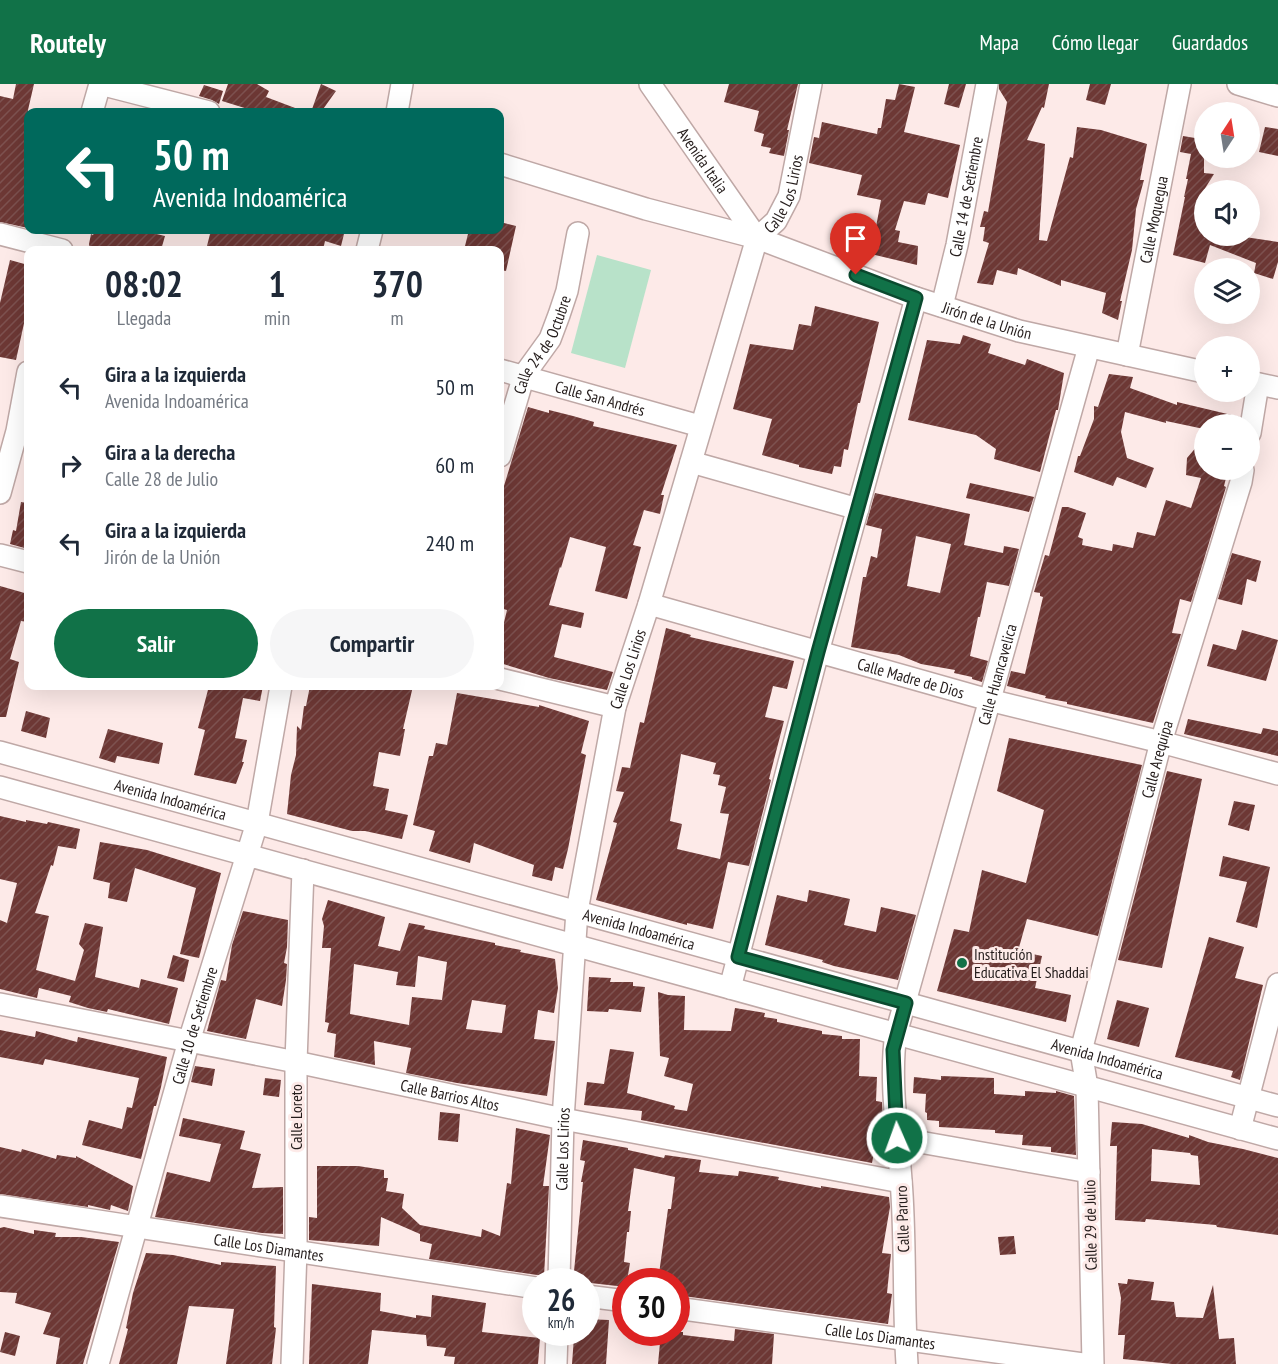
<!DOCTYPE html>
<html lang="es">
<meta charset="utf-8">
<style>
:root{--surface:#fff;--page:#f6f6f7;--text:#1f2937;--muted:#747a83;--accent:#117248}
body{margin:0;font-family:"PT Sans Narrow",sans-serif;background:var(--page);color:var(--text);height:100vh;display:flex;flex-direction:column;font-size:22px;white-space:nowrap}
*{box-sizing:border-box;margin:0}
p{font-size:20px;color:var(--muted)}
.icon{flex:none;width:33px;height:33px;fill:none;stroke:currentColor;stroke-width:2;stroke-linecap:round;stroke-linejoin:round}
.map{position:relative;flex:1;overflow:hidden}
.drawer{position:absolute;left:24px;top:162px;width:480px;height:444px;display:flex;flex-direction:column;background:var(--surface);border-radius:12px;box-shadow:0 6px 24px #0002}
.drawer>*{flex:none}
.banner{position:absolute;left:24px;top:24px;width:480px;height:126px;border-radius:12px;box-shadow:0 6px 24px #0002;background:#00695c;color:#fff;overflow:hidden}
.needle{width:39px;rotate:12deg}
.controls{position:absolute;left:1194px;top:18px;display:grid;gap:12px}
.controls a{display:grid;place-items:center;width:66px;height:66px;border-radius:50%;background:var(--surface);box-shadow:0 6px 24px #0002;font-size:30px}
.speed{position:absolute;left:522px;top:1184px;display:flex;gap:12px;font-size:30px;font-weight:700;text-align:center}
.speed>*{display:grid;place-content:center;width:78px;height:78px;border-radius:50%;background:var(--surface);box-shadow:0 6px 24px #0002;line-height:1}
.speed small{font-size:15px;font-weight:400}
.speed .limit{border:9px solid #d22;background:#fff;color:#111}
.pin{position:absolute;display:grid;place-items:center;width:51px;height:51px;color:#fff;margin:-62px -26px;border-radius:50% 50% 50% 0;rotate:-45deg;box-shadow:0 0 6px #0007}
.pin .icon{rotate:45deg}
.me{position:absolute;width:66px;margin:-33px;rotate:358deg;stroke-linejoin:round;filter:drop-shadow(0 0 4px #0008)}
.turn{display:flex;align-items:center;gap:21px;height:126px;padding:0 30px;font-size:27px}
.turn .icon{width:78px;height:78px;stroke-width:2.5}
.turn b{display:block;font-size:42px;line-height:51px}
.eta{display:flex;justify-content:space-evenly;align-items:center;height:102px;text-align:center}
.eta b{font-size:36px;font-weight:700;line-height:42px}
.action{display:flex;gap:12px;margin-top:auto;padding:12px 30px}
.action a{flex:1;height:69px;border-radius:36px;background:var(--accent);color:#fff;font-size:24px;font-weight:700;line-height:69px;text-align:center}
.action a+a{background:var(--page);color:var(--text)}
ul{padding:0;list-style:none}
li{display:flex;align-items:center;gap:18px;height:78px;padding:0 30px}
li div{flex:1}
li b{display:block;font-size:22px}
li em{font-style:normal}
header{display:flex;align-items:center;gap:36px;box-sizing:border-box;height:84px;padding:0 30px;background:var(--accent);color:#fff}
header strong{font-size:28px}
nav{display:flex;gap:33px;margin-inline-start:auto;font-size:21px}
.map>svg:first-child{display:block}
</style>
<header>
<strong>Routely</strong>
<nav><a>Mapa</a><a>Cómo llegar</a><a>Guardados</a></nav>
</header>
<div class="map">
<svg width="1278" height="1280" viewBox="0 0 1278 1280">
<defs>
<pattern id="building-hatch" width="6" height="6" patternUnits="userSpaceOnUse" patternTransform="scale(1.5)"><rect width="6" height="6" fill="#6d3835"/><path d="M-1 1l2-2M0 6l6-6M5 7l2-2" fill="none" stroke="#7d5250"/></pattern>
</defs>
<rect width="100%" height="100%" fill="#fdeae8"/>
<path fill="#b8e2c9" d="M 597,171 L 651,186 L 625,284 L 571,269 Z"/>
<path fill="url(#building-hatch)" fill-rule="evenodd" d="M 16,0 L 34,0 L 28,26 L 28,144 L 0,138 L 0,12 L 13,15 Z
M 228,0 L 257,0 L 269,7 L 266,13 L 303,27 L 302,28 L 258,28 L 222,17 Z
M 321,0 L 336,7 L 321,28 L 311,28 Z
M 729,0 L 798,0 L 787,46 L 789,46 L 784,72 L 769,69 L 771,64 L 761,62 L 764,50 L 754,47 L 759,27 L 724,18 Z
M 899,0 L 915,3 L 904,48 L 960,61 L 948,114 L 928,109 L 925,121 L 904,117 L 895,146 L 900,147 L 898,158 L 918,162 L 917,181 L 871,170 L 881,116 L 857,111 L 862,91 L 809,79 L 814,53 L 819,54 L 822,38 L 877,50 L 878,44 L 881,44 L 886,15 L 895,16 Z
M 949,0 L 966,0 L 959,24 L 944,20 Z
M 999,0 L 1049,0 L 1044,24 L 1042,23 L 1027,56 L 1045,60 L 1039,156 L 1047,157 L 1070,73 L 1073,74 L 1077,43 L 1101,46 L 1147,60 L 1140,96 L 1144,96 L 1136,125 L 1132,166 L 1120,217 L 1122,217 L 1118,236 L 1102,229 L 1106,209 L 1061,196 L 1061,202 L 1018,184 L 1017,191 L 997,186 L 993,201 L 977,199 L 989,159 L 983,157 L 985,143 L 980,143 L 984,127 L 988,128 L 1007,18 L 999,5 Z
M 1090,0 L 1111,0 L 1105,21 L 1086,16 Z
M 204,1 L 223,7 L 219,20 L 212,16 L 199,12 Z
M 1198,41 L 1204,41 L 1204,89 L 1214,90 L 1204,106 L 1204,152 L 1238,152 L 1278,158 L 1278,178 L 1273,195 L 1254,189 L 1256,179 L 1210,161 L 1205,179 L 1173,171 L 1185,113 L 1184,113 L 1188,95 L 1186,95 L 1191,70 L 1180,68 L 1183,52 L 1195,54 Z
M 1265,43 L 1278,45 L 1278,72 L 1259,68 Z
M 500,138 L 516,142 L 506,187 L 500,186 L 500,166 L 464,166 L 469,146 L 500,146 Z
M 95,146 L 139,146 L 165,152 L 161,166 L 90,166 L 89,160 L 91,150 L 93,151 Z
M 211,146 L 345,146 L 341,162 L 325,157 L 323,166 L 206,166 Z
M 10,176 L 28,181 L 28,221 L 16,276 L 0,273 L 0,219 Z
M 815,222 L 879,238 L 860,319 L 858,319 L 848,366 L 844,365 L 841,383 L 834,382 L 832,390 L 799,383 L 799,381 L 762,371 L 772,335 L 733,325 L 750,260 L 793,266 L 799,240 L 811,242 Z
M 963,251 L 991,260 L 988,269 L 1025,281 L 1027,275 L 1064,289 L 1058,326 L 1056,326 L 1040,388 L 994,375 L 996,365 L 976,351 L 908,336 L 927,256 L 960,260 Z
M 1109,290 L 1133,293 L 1130,304 L 1177,321 L 1177,318 L 1240,333 L 1238,340 L 1204,340 L 1204,345 L 1166,337 L 1166,339 L 1125,328 L 1121,348 L 1127,374 L 1154,384 L 1146,404 L 1117,393 L 1113,402 L 1074,388 L 1078,372 L 1080,372 L 1094,335 L 1094,322 L 1098,323 Z
M 528,323 L 549,329 L 549,326 L 573,332 L 594,338 L 593,342 L 677,361 L 661,411 L 664,411 L 660,430 L 644,426 L 633,461 L 641,463 L 627,515 L 595,507 L 606,463 L 570,453 L 561,484 L 560,483 L 549,521 L 584,529 L 581,544 L 562,540 L 554,573 L 613,588 L 607,606 L 549,594 L 500,579 L 500,555 L 507,526 L 500,524 L 504,503 L 500,501 L 500,415 Z
M 1204,354 L 1204,386 L 1228,386 L 1224,402 L 1226,403 L 1191,518 L 1180,515 L 1172,549 L 1181,550 L 1153,639 L 1067,620 L 1067,618 L 1045,614 L 1046,612 L 1007,602 L 1011,587 L 1025,590 L 1043,513 L 1040,512 L 1040,509 L 1034,508 L 1045,471 L 1049,472 L 1062,423 L 1068,423 L 1086,429 L 1078,453 L 1083,455 L 1082,461 L 1112,467 L 1113,460 L 1133,464 L 1137,448 L 1155,452 L 1166,416 L 1191,424 L 1201,394 L 1186,391 L 1187,374 Z
M 970,399 L 1034,413 L 1029,428 L 966,414 Z
M 875,409 L 970,430 L 964,461 L 1003,469 L 1004,462 L 1019,465 L 1009,502 L 987,498 L 980,533 L 978,533 L 970,572 L 988,577 L 982,598 L 972,595 L 972,593 L 954,589 L 955,586 L 921,580 L 899,571 L 851,563 L 863,493 L 866,493 L 871,472 L 877,474 L 882,445 L 866,441 ZM 916,452 L 951,460 L 940,509 L 907,502 Z
M 21,418 L 28,419 L 28,465 L 10,460 L 13,446 L 16,447 Z
M 1232,469 L 1261,477 L 1256,498 L 1247,495 L 1242,521 L 1218,515 Z
M 0,502 L 28,510 L 28,538 L 21,537 L 10,575 L 19,578 L 6,633 L 0,633 Z
M 666,544 L 691,551 L 690,553 L 794,577 L 787,605 L 773,602 L 765,633 L 784,637 L 769,695 L 771,696 L 749,782 L 728,778 L 713,845 L 687,839 L 687,841 L 596,816 L 617,739 L 613,738 L 624,708 L 616,707 L 622,683 L 630,684 L 640,638 L 644,639 ZM 681,670 L 716,679 L 713,690 L 720,691 L 718,701 L 726,703 L 720,729 L 729,730 L 720,775 L 677,765 L 682,740 L 670,737 Z
M 1242,546 L 1278,556 L 1266,597 L 1207,582 L 1213,560 L 1236,566 Z
M 209,602 L 263,602 L 260,617 L 243,614 L 235,654 L 247,656 L 242,678 L 244,678 L 236,700 L 194,691 L 205,646 L 198,644 Z
M 310,602 L 413,602 L 403,645 L 405,645 L 400,672 L 379,668 L 373,702 L 389,705 L 385,726 L 408,731 L 402,755 L 365,747 L 352,747 L 287,730 L 291,691 L 296,671 L 297,642 L 301,646 L 304,622 L 306,622 Z
M 457,609 L 539,623 L 539,621 L 589,637 L 581,669 L 586,671 L 568,765 L 563,785 L 555,783 L 552,797 L 532,792 L 534,781 L 474,759 L 470,779 L 429,767 L 435,747 L 413,741 L 429,672 L 433,672 L 436,659 L 447,661 Z
M 26,627 L 50,634 L 46,654 L 21,647 Z
M 1188,635 L 1261,650 L 1263,644 L 1278,647 L 1278,672 L 1184,650 Z
M 108,645 L 163,659 L 159,680 L 117,672 L 115,679 L 99,674 Z
M 1009,654 L 1142,681 L 1098,852 L 1027,835 L 1018,867 L 1042,872 L 1035,904 L 1071,911 L 1066,938 L 937,907 L 954,845 L 969,848 L 982,786 L 1026,799 L 1044,726 L 997,707 Z
M 1167,687 L 1202,695 L 1162,884 L 1118,876 Z
M 1234,717 L 1255,721 L 1249,747 L 1228,741 Z
M 0,732 L 26,738 L 26,736 L 47,740 L 48,738 L 80,745 L 76,765 L 58,762 L 53,782 L 51,781 L 35,829 L 49,832 L 36,886 L 75,897 L 84,866 L 79,860 L 85,839 L 103,843 L 95,893 L 139,904 L 141,895 L 178,904 L 169,940 L 108,925 L 107,928 L 88,924 L 69,918 L 71,912 L 39,904 L 37,914 L 0,905 L 0,836 L 7,839 L 17,799 L 0,795 Z
M 100,758 L 147,766 L 221,789 L 199,874 L 180,870 L 196,804 L 135,784 L 127,818 L 108,814 L 110,799 L 93,795 Z
M 1223,772 L 1270,783 L 1257,844 L 1236,838 L 1247,798 L 1219,792 Z
M 809,806 L 850,815 L 844,841 L 876,848 L 881,823 L 916,831 L 898,896 L 834,882 L 822,878 L 823,876 L 765,861 L 777,811 L 807,818 Z
M 328,816 L 385,833 L 378,862 L 400,867 L 409,839 L 425,842 L 424,845 L 495,859 L 495,861 L 521,866 L 520,868 L 555,875 L 558,904 L 554,929 L 538,926 L 534,955 L 555,957 L 547,1012 L 457,999 L 406,989 L 411,964 L 374,957 L 375,981 L 334,973 L 336,950 L 327,948 L 329,939 L 325,938 L 331,864 L 322,864 L 324,842 L 322,835 ZM 418,872 L 447,878 L 442,916 L 412,913 L 409,941 L 350,930 L 354,880 L 398,888 L 396,901 L 415,903 ZM 472,916 L 506,921 L 502,949 L 466,945 Z
M 243,827 L 288,836 L 287,863 L 284,879 L 287,880 L 286,896 L 282,922 L 256,915 L 246,955 L 207,947 L 221,896 L 226,897 L 232,861 Z
M 1209,853 L 1244,863 L 1235,894 L 1263,901 L 1240,996 L 1231,993 L 1233,987 L 1175,973 Z
M 173,871 L 189,876 L 184,898 L 167,894 Z
M 589,893 L 611,894 L 610,898 L 633,898 L 633,902 L 645,903 L 641,928 L 609,925 L 608,928 L 587,927 Z
M 658,908 L 668,911 L 685,912 L 684,946 L 731,947 L 735,924 L 765,929 L 764,933 L 777,935 L 777,938 L 822,947 L 822,950 L 842,952 L 842,955 L 860,955 L 859,992 L 877,993 L 876,1017 L 882,1018 L 883,1036 L 880,1036 L 872,1079 L 641,1036 L 642,1027 L 584,1021 L 587,998 L 604,1000 L 610,965 L 634,968 L 627,1009 L 675,1022 L 674,1025 L 687,1027 L 693,1000 L 664,992 L 669,974 L 660,972 Z
M 1117,916 L 1149,924 L 1139,963 L 1107,955 Z
M 0,946 L 35,953 L 36,947 L 77,958 L 78,953 L 167,973 L 161,1003 L 156,1022 L 154,1022 L 141,1075 L 82,1061 L 89,1036 L 122,1045 L 127,1023 L 132,1024 L 139,994 L 45,975 L 43,981 L 0,973 Z
M 195,982 L 215,985 L 212,1002 L 191,998 Z
M 941,992 L 994,994 L 994,1010 L 1025,1012 L 1025,1007 L 1056,1009 L 1056,1007 L 1074,1012 L 1076,1071 L 1051,1068 L 1051,1063 L 1022,1061 L 1023,1051 L 995,1049 L 995,1046 L 939,1043 L 939,1037 L 927,1036 L 927,1029 L 925,1028 L 926,1010 L 913,1009 L 914,993 L 941,996 Z
M 265,994 L 281,996 L 279,1013 L 263,1011 Z
M 440,1028 L 460,1030 L 458,1058 L 438,1056 Z
M 183,1034 L 245,1047 L 240,1065 L 261,1070 L 252,1104 L 283,1103 L 283,1150 L 262,1149 L 155,1133 L 167,1088 L 210,1098 L 221,1060 L 179,1052 Z
M 1112,1038 L 1142,1040 L 1189,1054 L 1189,1051 L 1208,1058 L 1243,1065 L 1278,1074 L 1278,1151 L 1217,1143 L 1216,1141 L 1146,1135 L 1145,1138 L 1115,1136 L 1117,1062 L 1110,1062 ZM 1152,1065 L 1190,1069 L 1191,1071 L 1198,1072 L 1200,1101 L 1151,1097 Z
M 516,1044 L 550,1051 L 543,1102 L 549,1102 L 544,1192 L 429,1175 L 432,1160 L 420,1157 L 420,1150 L 381,1133 L 379,1162 L 309,1156 L 309,1133 L 317,1134 L 317,1082 L 358,1082 L 384,1086 L 384,1094 L 388,1094 L 386,1107 L 404,1110 L 402,1124 L 420,1141 L 481,1153 L 482,1145 L 500,1152 L 507,1099 L 511,1100 Z
M 583,1056 L 628,1064 L 628,1066 L 664,1074 L 665,1071 L 701,1076 L 699,1088 L 738,1092 L 739,1087 L 779,1093 L 778,1096 L 821,1104 L 821,1102 L 889,1113 L 890,1123 L 882,1169 L 891,1170 L 887,1209 L 892,1210 L 888,1240 L 676,1211 L 676,1197 L 658,1197 L 668,1125 L 671,1125 L 675,1093 L 634,1084 L 628,1127 L 631,1127 L 629,1148 L 627,1148 L 624,1178 L 630,1179 L 626,1203 L 573,1197 L 583,1098 L 581,1098 L 585,1077 L 580,1076 Z
M 0,1063 L 21,1068 L 22,1065 L 56,1075 L 57,1071 L 76,1074 L 76,1072 L 133,1102 L 128,1127 L 111,1121 L 110,1126 L 88,1121 L 88,1123 L 0,1110 Z
M 4,1143 L 34,1150 L 34,1146 L 56,1149 L 55,1153 L 81,1153 L 119,1158 L 83,1280 L 56,1280 L 60,1254 L 43,1250 L 51,1229 L 15,1219 L 17,1209 L 0,1208 L 0,1144 Z
M 1014,1152 L 1016,1170 L 1000,1171 L 998,1153 Z
M 146,1169 L 173,1171 L 221,1181 L 221,1178 L 276,1182 L 274,1243 L 276,1244 L 272,1280 L 226,1280 L 234,1225 L 189,1222 L 177,1280 L 119,1280 L 128,1245 L 126,1244 L 133,1209 Z
M 1128,1195 L 1154,1198 L 1151,1216 L 1174,1218 L 1176,1233 L 1203,1234 L 1213,1201 L 1219,1255 L 1234,1254 L 1236,1280 L 1172,1280 L 1123,1275 L 1125,1251 L 1118,1251 L 1121,1214 L 1118,1199 L 1127,1200 Z
M 312,1200 L 381,1209 L 380,1227 L 416,1234 L 416,1231 L 431,1233 L 432,1211 L 486,1219 L 482,1248 L 540,1254 L 538,1280 L 454,1280 L 455,1273 L 444,1272 L 446,1264 L 427,1262 L 426,1251 L 372,1246 L 368,1280 L 309,1280 Z
M 586,1235 L 609,1236 L 606,1280 L 572,1280 L 574,1253 L 584,1253 L 585,1248 L 586,1248 Z
M 735,1245 L 774,1250 L 772,1280 L 658,1280 L 661,1248 L 683,1248 L 683,1251 L 734,1257 Z
M 5,1248 L 20,1252 L 15,1272 L 0,1268 Z"/>
<g fill="none" stroke-linecap="round" stroke-linejoin="round">
<defs>
<g id="minor">
<path d="M 100,0 L 209,28"/>
<path id="s1" d="M 650,0 L 757,154"/>
<path d="M 1238,0 L 1278,12"/>
<path d="M 92,28 L 100,0"/>
<path d="M 397,28 L 402,0"/>
<path id="s2" d="M 500,80 L 646,125 L 757,154 L 916,214 L 1019,247 L 1204,288"/>
<path d="M 0,150 L 62,166"/>
<path d="M 367,166 L 372,146"/>
<path id="s3" d="M 942,222 L 957,161 L 987,0"/>
<path id="s4" d="M 1127,271 L 1180,0"/>
<path id="s5" d="M 500,286 L 700,342"/>
<path d="M 1250,298 L 1278,304"/>
<path d="M 1250,349 L 1258,300"/>
<path id="s6" d="M 500,372 L 524,291 L 550,255 L 559,231 L 567,207 L 578,149"/>
<path d="M 691,378 L 858,425"/>
<path d="M 0,409 L 17,347 L 28,288"/>
<path d="M 0,471 L 28,478"/>
<path id="s7" d="M 649,520 L 989,616 L 1161,658 L 1278,690"/>
<path d="M 500,595 L 615,623"/>
<path id="s8" d="M 0,668 L 1278,1022"/>
<path d="M 0,703 L 1278,1055"/>
<path d="M 730,904 L 818,568 L 916,214"/>
<path id="s9" d="M 0,920 L 296,978 L 563,1035 L 901,1098"/>
<path d="M 1240,1045 L 1278,900"/>
<path d="M 897,1054 L 1089,1088"/>
<path id="s10" d="M 0,1122 L 536,1204"/>
<path id="s11" d="M 559,1197 L 563,1035 L 577,827 L 615,623 L 649,520 L 757,154 L 776,137 L 789,112 L 811,0"/>
<path d="M 586,1212 L 626,1217"/>
<path id="s12" d="M 676,1224 L 1083,1280"/>
<path id="s13" d="M 98,1280 L 189,957 L 257,739 L 281,602"/>
<path d="M 292,1280 L 296,1166 L 296,978 L 303,786"/>
<path d="M 556,1280 L 557,1248"/>
<path id="s14" d="M 907,1280 C 903,1219 906,1157 901,1096 C 898,1052 889,994 896,950 L 1089,263"/>
<path id="s15" d="M 1093,1280 L 1087,1003 L 1081,967 L 1161,658 L 1241,398 L 1243,386"/>
</g>
</defs>
<use href="#minor" stroke="#bfa8a6" stroke-width="24"/>
<use href="#minor" stroke="#fff" stroke-width="21"/>
</g>
<g fill="none" stroke-linecap="round" stroke-linejoin="round">
<defs>
<path id="route" d="M 856,191 L 916,214 L 818,568 L 738,873 L 906,919 L 893,966 L 897,1054"/>
</defs>
<use href="#route" stroke="#0b4a2f" stroke-width="15"/>
<use href="#route" stroke="#117248" stroke-width="10"/>
</g>
<circle fill="#117248" stroke="#fdeae8" stroke-width="2" cx="962" cy="879" r="6"/>
<g text-anchor="middle" stroke-width="6" stroke-linejoin="round" paint-order="stroke">
<g font-size="16" fill="#241c1b" stroke="#fdeae8">
<text dy="6" stroke="none"><textPath href="#s1" startOffset="93">Avenida Italia</textPath></text>
<text dy="6" stroke="none"><textPath href="#s11" startOffset="1122">Calle Los Lirios</textPath></text>
<text dy="6" stroke="none"><textPath href="#s3" startOffset="112">Calle 14 de Setiembre</textPath></text>
<text dy="6" stroke="none"><textPath href="#s4" startOffset="138">Calle Moquegua</textPath></text>
<text dy="6" stroke="none"><textPath href="#s2" startOffset="512">Jirón de la Unión</textPath></text>
<text dy="6" stroke="none"><textPath href="#s6" startOffset="120">Calle 24 de Octubre</textPath></text>
<text dy="6" stroke="none"><textPath href="#s5" startOffset="104">Calle San Andrés</textPath></text>
<text dy="6" stroke="none"><textPath href="#s11" startOffset="618">Calle Los Lirios</textPath></text>
<text dy="6" stroke="none"><textPath href="#s14" startOffset="704">Calle Huancavelica</textPath></text>
<text dy="6" stroke="none"><textPath href="#s7" startOffset="272">Calle Madre de Dios</textPath></text>
<text dy="6" stroke="none"><textPath href="#s15" startOffset="615">Calle Arequipa</textPath></text>
<text dy="6" stroke="none"><textPath href="#s8" startOffset="177">Avenida Indoamérica</textPath></text>
<text dy="6" stroke="none"><textPath href="#s8" startOffset="663">Avenida Indoamérica</textPath></text>
<text dy="6" stroke="none"><textPath href="#s13" startOffset="352">Calle 10 de Setiembre</textPath></text>
<text dy="6" stroke="none"><textPath href="#s8" startOffset="1149">Avenida Indoamérica</textPath></text>
<text dy="6" stroke="none"><textPath href="#s9" startOffset="459">Calle Barrios Altos</textPath></text>
<text transform="translate(296 1033) rotate(-90)" y="6">Calle Loreto</text>
<text dy="6" stroke="none"><textPath href="#s11" startOffset="132">Calle Los Lirios</textPath></text>
<text transform="translate(902 1135) rotate(-92)" y="6">Calle Paruro</text>
<text transform="translate(1090 1141) rotate(-91)" y="6">Calle 29 de Julio</text>
<text dy="6" stroke="none"><textPath href="#s10" startOffset="272">Calle Los Diamantes</textPath></text>
<text dy="6" stroke="none"><textPath href="#s12" startOffset="206">Calle Los Diamantes</textPath></text>
</g>
<g font-size="16" fill="#241c1b" stroke="#fdeae8" text-anchor="start">
<text x="974" y="876">Institución<tspan x="974" dy="18">Educativa El Shaddai</tspan></text>
</g>
</g>
</svg>
<div class="controls">
<a><svg class="needle" viewBox="-14 -14 28 28"><path d="M0-13l5 13h-10z" fill="#e53935"/><path d="M0 13l5-13h-10z" fill="#747a83"/></svg></a>
<a><svg class="icon" aria-label="sound" viewBox="0 0 24 24"><path d="M4 9h4l5-4v14l-5-4H4zM17 9q2 3 0 6"/></svg></a>
<a><svg class="icon" aria-label="layers" viewBox="0 0 24 24"><path d="M12 4l9 5-9 5-9-5zM3 14l9 5 9-5"/></svg></a>
<a>+</a>
<a>−</a>
</div>
<div class="speed"><div>26<small>km/h</small></div><div class="limit">30</div></div>
<div class="pin" style="left:856px;top:191px;background:#d93025"><svg class="icon" aria-label="arrive" viewBox="0 0 24 24"><path d="M6 21V4h12l-3 4 3 4H6"/></svg></div>
<svg class="me" style="left:897px;top:1054px" viewBox="-20 -20 40 40"><circle r="17" fill="#117248" stroke="#fff" stroke-width="3"/><path d="M0-11L8 9 0 5-8 9z" fill="#fff"/></svg>
<div class="banner">
<div class="turn"><svg class="icon" aria-label="left" viewBox="0 0 24 24"><path d="M17 20v-9H6M10 6l-5 5 5 5"/></svg><div><b>50 m</b>Avenida Indoamérica</div></div>
</div>
<section class="drawer">
<div class="eta">
<div><b>08:02</b><p>Llegada</p></div>
<div><b>1</b><p>min</p></div>
<div><b>370</b><p>m</p></div>
</div>
<ul>
<li><svg class="icon" aria-label="left" viewBox="0 0 24 24"><path d="M17 20v-9H6M10 6l-5 5 5 5"/></svg><div><b>Gira a la izquierda</b><p>Avenida Indoamérica</p></div><em>50 m</em></li>
<li><svg class="icon" aria-label="right" viewBox="0 0 24 24"><path d="M7 20v-9h11M14 6l5 5-5 5"/></svg><div><b>Gira a la derecha</b><p>Calle 28 de Julio</p></div><em>60 m</em></li>
<li><svg class="icon" aria-label="left" viewBox="0 0 24 24"><path d="M17 20v-9H6M10 6l-5 5 5 5"/></svg><div><b>Gira a la izquierda</b><p>Jirón de la Unión</p></div><em>240 m</em></li>
</ul>
<div class="action"><a>Salir</a><a>Compartir</a></div>
</section>
</div>
